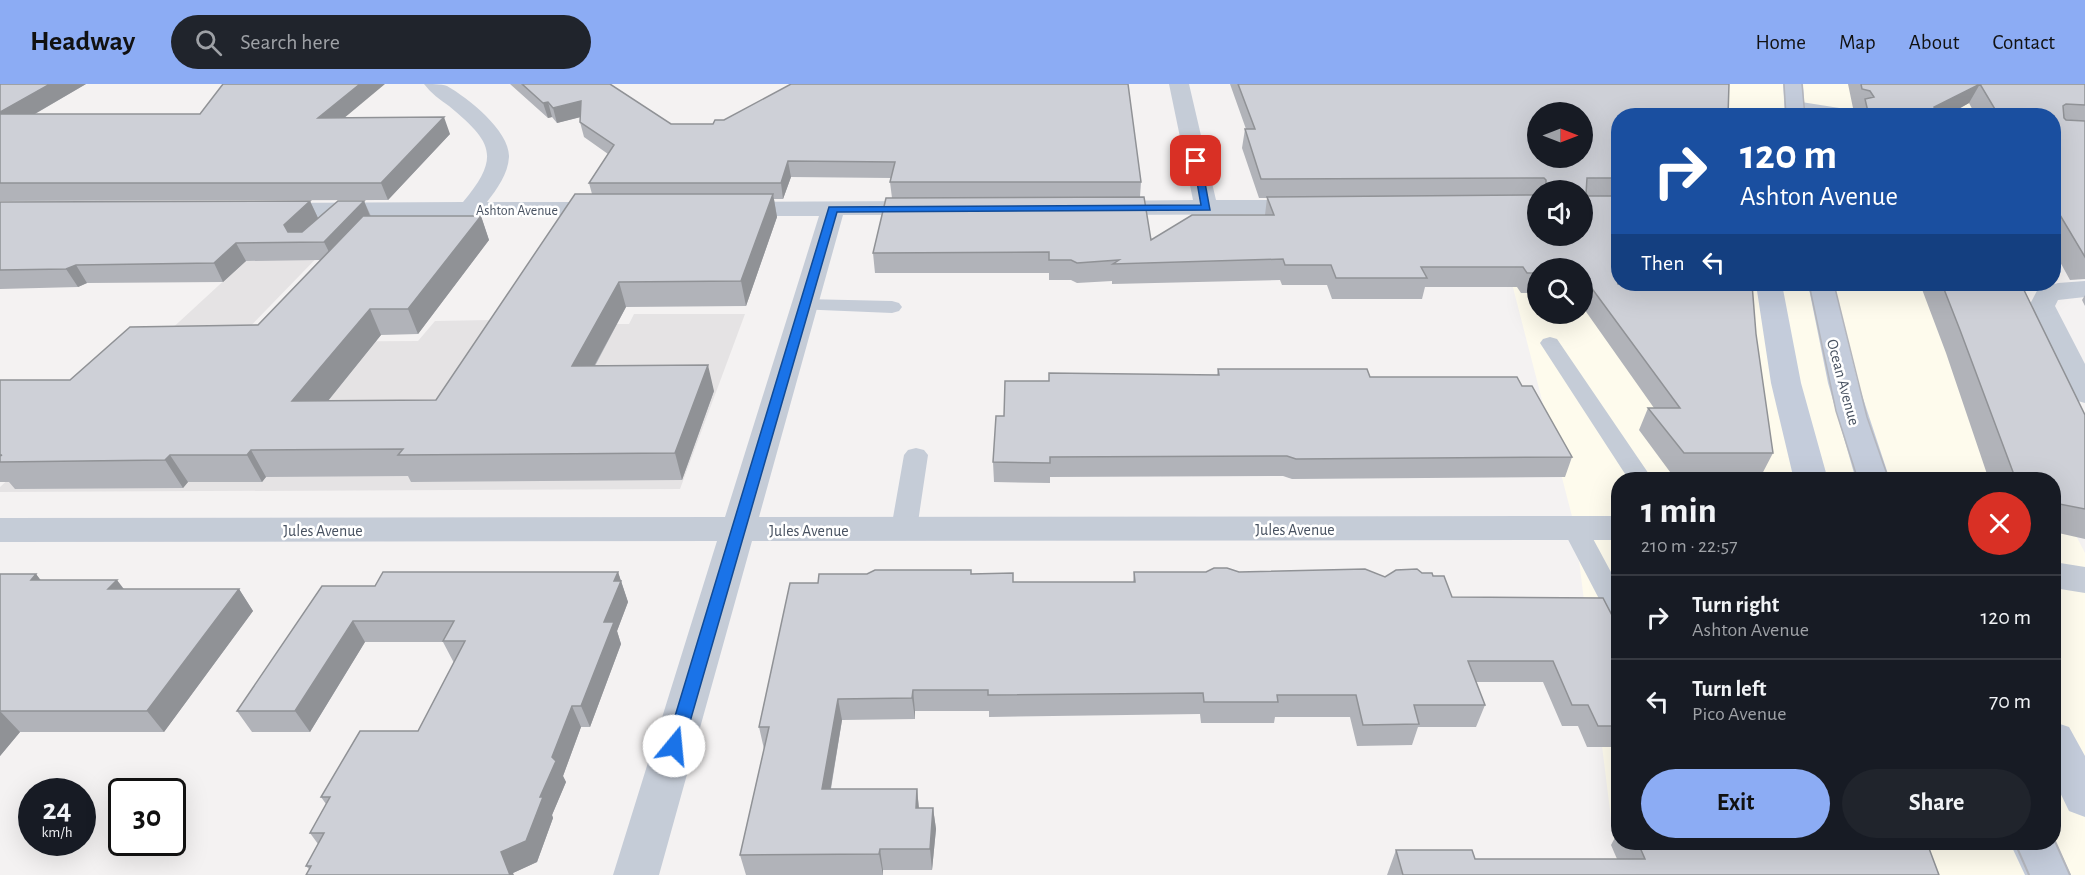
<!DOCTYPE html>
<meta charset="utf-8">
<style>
:root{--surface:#171b24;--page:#20242c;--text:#f1f3f6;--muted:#9ea1a6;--line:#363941;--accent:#8cacf4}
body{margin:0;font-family:"Alegreya Sans",sans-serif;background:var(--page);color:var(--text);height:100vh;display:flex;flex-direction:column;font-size:22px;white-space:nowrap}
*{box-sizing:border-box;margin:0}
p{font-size:20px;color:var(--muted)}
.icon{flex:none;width:33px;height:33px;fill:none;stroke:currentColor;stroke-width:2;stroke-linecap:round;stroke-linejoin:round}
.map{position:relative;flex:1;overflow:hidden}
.panel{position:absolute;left:1611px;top:388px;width:450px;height:378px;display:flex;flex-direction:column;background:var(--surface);border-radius:24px;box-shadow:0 6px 24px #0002}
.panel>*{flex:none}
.banner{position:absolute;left:1611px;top:24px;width:450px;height:183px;border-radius:24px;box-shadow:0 6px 24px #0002;background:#1a4fa0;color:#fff;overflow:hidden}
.needle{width:39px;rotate:90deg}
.buttons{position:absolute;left:1527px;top:18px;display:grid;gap:12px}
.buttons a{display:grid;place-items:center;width:66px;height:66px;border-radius:50%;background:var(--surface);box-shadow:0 6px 24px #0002;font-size:30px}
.speed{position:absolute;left:18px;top:694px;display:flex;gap:12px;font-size:30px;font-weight:700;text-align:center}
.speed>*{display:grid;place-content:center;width:78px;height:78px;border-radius:50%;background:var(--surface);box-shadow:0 6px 24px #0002;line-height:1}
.speed small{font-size:15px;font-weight:400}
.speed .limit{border:3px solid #111;border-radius:9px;background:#fff;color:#111}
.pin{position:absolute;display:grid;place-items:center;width:51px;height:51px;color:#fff;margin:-26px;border-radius:12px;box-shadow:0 3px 9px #0006}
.me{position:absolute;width:66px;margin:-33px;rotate:17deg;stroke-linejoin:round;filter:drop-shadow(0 0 4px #0008)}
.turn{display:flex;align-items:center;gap:21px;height:126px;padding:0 30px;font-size:27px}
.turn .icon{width:78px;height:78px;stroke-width:2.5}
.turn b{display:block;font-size:42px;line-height:51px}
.then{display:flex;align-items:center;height:57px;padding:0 30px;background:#0003;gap:12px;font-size:22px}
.round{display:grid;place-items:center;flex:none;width:63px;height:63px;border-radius:32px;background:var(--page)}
.overview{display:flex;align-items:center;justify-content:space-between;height:102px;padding:0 30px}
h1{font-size:36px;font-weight:700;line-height:45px}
.primary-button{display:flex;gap:12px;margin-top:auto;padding:12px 30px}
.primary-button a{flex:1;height:69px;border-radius:36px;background:var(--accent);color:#111;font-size:24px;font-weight:700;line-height:69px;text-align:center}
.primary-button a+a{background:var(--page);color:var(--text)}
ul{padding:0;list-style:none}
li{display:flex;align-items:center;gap:18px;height:84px;padding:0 30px;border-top:2px solid var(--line)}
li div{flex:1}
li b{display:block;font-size:22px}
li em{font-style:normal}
header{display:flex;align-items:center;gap:36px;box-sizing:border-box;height:84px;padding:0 30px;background:var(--accent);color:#111}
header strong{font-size:28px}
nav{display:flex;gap:33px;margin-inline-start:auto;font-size:21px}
.search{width:420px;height:54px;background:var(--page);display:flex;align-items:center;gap:15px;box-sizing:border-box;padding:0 21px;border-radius:33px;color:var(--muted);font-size:22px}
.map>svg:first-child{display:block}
</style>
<header>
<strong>Headway</strong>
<div class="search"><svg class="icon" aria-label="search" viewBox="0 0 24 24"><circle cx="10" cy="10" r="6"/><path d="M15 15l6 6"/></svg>Search here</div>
<nav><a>Home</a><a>Map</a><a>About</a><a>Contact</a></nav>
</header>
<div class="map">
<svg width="2085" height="791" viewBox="0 0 2085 791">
<rect width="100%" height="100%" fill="#f4f2f2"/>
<path fill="#fefbed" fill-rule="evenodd" d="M 1596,0 L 1997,0 L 2010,31 L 1618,32 L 1618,200 L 1974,200 L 2047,396 L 1618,396 L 1618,759 L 2054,759 L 2054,409 L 2085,469 L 2085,791 L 1618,791 L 1575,444 L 1492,122 L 1538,152 L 1582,152 L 1582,74 ZM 1538,184 L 1582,184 L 1582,230 L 1538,230 Z"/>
<path fill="#e5e3e4" d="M 336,154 L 235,258 L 418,257 L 435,237 L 491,236 L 489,240 L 629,240 L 634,230 L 745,230 L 680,405 L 0,408 L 0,403 L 269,155 Z"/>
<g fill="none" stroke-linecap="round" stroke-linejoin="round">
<path fill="#c5ccd7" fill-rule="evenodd" d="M 804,215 L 892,217 L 899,219 L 902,223 L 899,227 L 892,229 L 797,225 L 794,221 L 797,217 Z
M 1550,253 L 1557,255 L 1653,396 L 1629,396 L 1540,259 L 1543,255 Z
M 916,364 L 924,366 L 928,371 L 917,445 L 913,451 L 904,454 L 895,451 L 891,445 L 904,371 L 908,366 Z
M 1575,435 L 1584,438 L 1618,501 L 1618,535 L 1608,532 L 1562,444 L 1566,438 Z"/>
<path fill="#c5ccd7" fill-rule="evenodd" d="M 424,0 C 431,0 441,0 447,2 C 468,14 510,47 509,73 C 508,90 497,105 487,118 L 610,118 L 618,120 L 622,125 L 618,130 L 610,132 L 269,133 L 261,131 L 257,126 L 261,121 L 269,119 L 463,118 C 502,72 491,57 449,22 C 440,16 431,9 424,0 Z
M 1169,0 L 1189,0 L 1216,116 L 1309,116 L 1317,118 L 1321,123 L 1317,128 L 1309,130 L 1100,131 L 1092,129 L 1088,124 L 1092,119 L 1100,117 L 1193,116 Z
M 1795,17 L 1852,26 L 1859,28 L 1862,32 L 1811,32 L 1788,27 L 1785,23 L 1788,19 Z
M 928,117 L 936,119 L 940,124 L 936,129 L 928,131 L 843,131 L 759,433 L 1618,432 L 1618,456 L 752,457 L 659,791 L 613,791 L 717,457 L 0,458 L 0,434 L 725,433 L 819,132 L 731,132 L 723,130 L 719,125 L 723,120 L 731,118 Z
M 2085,197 L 2085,213 L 2058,216 L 2055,222 L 2085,280 L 2085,319 L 2074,316 L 2070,310 L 2029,222 L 2038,205 L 2058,199 Z
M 2054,478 L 2085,483 L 2085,509 L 2054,504 Z"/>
<path fill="#c4ccdb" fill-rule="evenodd" d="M 1783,0 L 1803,0 L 1805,32 L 1785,32 Z
M 1756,200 L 1782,200 L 1801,299 L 1828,396 L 1794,396 L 1771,299 Z
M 1808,200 L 1834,200 L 1858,299 L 1890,396 L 1856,396 L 1828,299 Z
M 2054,638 L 2069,643 L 2085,672 L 2085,733 L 2069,727 L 2054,696 Z
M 2054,754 L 2071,791 L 2025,791 L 2010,759 L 2054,759 Z"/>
<path stroke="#b4b6bd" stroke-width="1.5" d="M 1784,0 L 1786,32
M 1802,0 L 1805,32
M 1809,200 L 1836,327 L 1858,396
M 1834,200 L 1867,333 L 1889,396"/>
<path stroke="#b4b6bd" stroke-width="2" d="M 2054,755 L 2070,791
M 2015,759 L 2029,791"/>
</g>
<path fill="#b1b3b9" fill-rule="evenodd" d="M 0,0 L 86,0 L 35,30 L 345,34 L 450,50 L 388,116 L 0,117 Z
M 510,0 L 610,0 L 671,40 L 1141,98 L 1140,113 L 1151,156 L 1265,131 L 1267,114 L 1259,114 L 1242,64 L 1245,45 L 1246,45 L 1230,0 L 1729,0 L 1618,32 L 1618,200 L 1756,250 L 1773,369 L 1761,392 L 1673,392 L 1639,346 L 1648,324 L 1654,324 L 1582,222 L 1582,184 L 1538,184 L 1538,209 L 1521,209 L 1517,203 L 1425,203 L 1422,215 L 1332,215 L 1327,201 L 1282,201 L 1280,196 L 1112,200 L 1112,197 L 1077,199 L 1071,196 L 1049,196 L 1049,189 L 875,189 L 873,169 L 892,114 L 890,98 L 891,94 L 791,93 L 783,115 L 774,115 L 777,133 L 746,222 L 626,223 L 595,282 L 714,307 L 682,396 L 411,398 L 408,392 L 266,393 L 262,398 L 188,398 L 183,404 L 15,405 L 9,398 L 0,398 L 0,296 L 70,296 L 258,241 L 320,176 L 246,177 L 223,198 L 87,199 L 78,203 L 0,205 L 0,118 L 310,117 L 318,134 L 364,117 L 371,132 L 481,132 L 489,156 L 418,250 L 381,251 L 328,317 L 436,316 L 592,110 L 589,99 L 608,70 L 584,53 L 580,38 L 580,33 L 557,39 L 552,33 L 548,34 ZM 1538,106 L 1582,106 L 1538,152 Z
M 1848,0 L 2085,0 L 2085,195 L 2070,196 L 2054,167 L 2054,32 L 1976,32 L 1969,19 L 1946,32 L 1857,32 L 1859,26 L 1853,24 Z
M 1920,200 L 2021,200 L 2085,331 L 2085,455 L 2054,448 L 2054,396 L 1989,396 L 1946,269 Z
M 2085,211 L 2085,222 L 2082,216 Z
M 1218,285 L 1522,302 L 1572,373 L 1565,393 L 1292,395 L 1283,392 L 1050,393 L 1050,399 L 994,398 L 993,378 L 1004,332 L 1049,297 L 1217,291 Z
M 618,488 L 628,518 L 617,547 L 621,560 L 590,643 L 581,643 L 563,692 L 566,698 L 552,731 L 553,734 L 537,778 L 513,789 L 309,785 L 306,782 L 318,760 L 310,749 L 326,720 L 321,713 L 418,647 L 454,579 L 443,558 L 365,558 L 310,648 L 252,648 L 237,627 L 375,502 Z
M 1134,488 L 1239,488 L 1385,493 L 1422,489 L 1433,492 L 1452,513 L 1618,543 L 1618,663 L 1587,663 L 1578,642 L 1562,642 L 1543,598 L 1476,598 L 1485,621 L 1476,643 L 1418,643 L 1412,661 L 1357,662 L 1350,633 L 1275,633 L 1274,639 L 1201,639 L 1200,630 L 989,633 L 989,627 L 915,627 L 915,635 L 842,636 L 831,705 L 917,705 L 919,724 L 933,724 L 936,745 L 932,786 L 883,786 L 883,791 L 746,791 L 740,771 L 764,665 L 759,643 L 818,499 L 1133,498 Z
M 0,490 L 36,490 L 40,496 L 124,505 L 239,505 L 253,527 L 164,648 L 20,648 L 0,672 Z
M 1618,748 L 1618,759 L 1927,759 L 1939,791 L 1387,791 L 1396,766 L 1475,775 L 1617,775 L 1611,761 Z"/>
<path fill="#909296" d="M 50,0 L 86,0 L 7,46 L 0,35 L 0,28 Z
M 360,0 L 385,0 L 325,50 L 318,34 Z
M 1980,0 L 1969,19 L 1946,32 L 1930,32 L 1934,23 Z
M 581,17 L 585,32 L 557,39 L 553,24 Z
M 548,18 L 552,33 L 548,34 L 543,19 Z
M 444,33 L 450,50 L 388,116 L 381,99 Z
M 788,77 L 791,93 L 783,115 L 781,99 Z
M 773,110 L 777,133 L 746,222 L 741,197 Z
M 310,117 L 318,134 L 292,159 L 284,141 Z
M 364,117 L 371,134 L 333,176 L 324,158 Z
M 481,132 L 489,156 L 418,250 L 408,225 Z
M 236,159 L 246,177 L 223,198 L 214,179 Z
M 76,181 L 87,199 L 78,203 L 66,185 Z
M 619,198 L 626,223 L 580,308 L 572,282 Z
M 370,225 L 381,251 L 306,344 L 292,317 Z
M 708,281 L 714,307 L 682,396 L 675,369 Z
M 251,366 L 266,393 L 262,398 L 247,371 Z
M 170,371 L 188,398 L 183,404 L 165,376 Z
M 618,488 L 628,518 L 617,547 L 621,560 L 590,643 L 581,622 L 604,538 L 614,497 Z
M 36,490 L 53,512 L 31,496 Z
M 117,496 L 133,517 L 108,505 Z
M 239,505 L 253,527 L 164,648 L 147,627 Z
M 353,537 L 365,558 L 310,648 L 295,627 Z
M 913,606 L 915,627 L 915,635 L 912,614 Z
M 838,615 L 842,636 L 827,726 L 822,705 Z
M 572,622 L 581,643 L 563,692 L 566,698 L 552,731 L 553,734 L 537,778 L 513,789 L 514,791 L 510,791 L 501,768 L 540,713 L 552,673 Z
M 0,627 L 20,648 L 0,672 Z
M 917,705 L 919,726 L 916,724 Z
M 933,724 L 936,745 L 932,786 L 930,765 Z
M 880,765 L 883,786 L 883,791 L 879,770 Z"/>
<path fill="#ced0d7" stroke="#909296" stroke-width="1.5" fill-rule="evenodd" d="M 0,0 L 50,0 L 0,28 Z
M 223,0 L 360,0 L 318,34 L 444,33 L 381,99 L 0,99 L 0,30 L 200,30 Z
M 522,0 L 610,0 L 671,40 L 713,40 L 715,36 L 724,36 L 791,0 L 1128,0 L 1141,98 L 890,98 L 895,78 L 788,77 L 781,99 L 589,99 L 614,61 L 580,38 L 581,17 L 553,24 L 548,18 L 543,19 Z
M 1238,0 L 1729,0 L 1728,32 L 1618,32 L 1618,94 L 1587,94 L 1586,110 L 1588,112 L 1618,112 L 1618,200 L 1752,200 L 1756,250 L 1773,369 L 1684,369 L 1648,324 L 1680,324 L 1582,191 L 1582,184 L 1538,184 L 1538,189 L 1527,189 L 1523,183 L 1421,183 L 1427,194 L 1336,194 L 1331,181 L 1285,181 L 1283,175 L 1113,180 L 1119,176 L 1077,179 L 1071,176 L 1049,176 L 1049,168 L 873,169 L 886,114 L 1144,113 L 1151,156 L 1192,131 L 1274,131 L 1267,113 L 1538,111 L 1538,152 L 1582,152 L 1582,106 L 1546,106 L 1546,96 L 1544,94 L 1261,95 L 1245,45 L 1255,45 ZM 1538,28 L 1582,28 L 1582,74 L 1538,74 Z
M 1861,0 L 2085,0 L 2085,21 L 2066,20 L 2063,22 L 2064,34 L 2066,36 L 2085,37 L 2085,173 L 2054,121 L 2054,32 L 1999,32 L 1980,0 L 1934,23 L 1938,32 L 1869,32 L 1865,15 L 1874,13 L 1870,7 L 1862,5 Z
M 575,110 L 773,110 L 741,197 L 619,198 L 572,282 L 708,281 L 675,369 L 398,371 L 403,365 L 251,366 L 247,371 L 170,371 L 165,376 L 0,378 L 0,372 L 2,371 L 0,371 L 0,296 L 70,296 L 130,243 L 258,241 L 363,132 L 481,132 L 408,225 L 370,225 L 292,317 L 436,316 Z
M 310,117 L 284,141 L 288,148 L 302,148 L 338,117 L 364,117 L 324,158 L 236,159 L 214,179 L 76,181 L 66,185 L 0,186 L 0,118 Z
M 1942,200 L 2021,200 L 2085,331 L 2085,425 L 2054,419 L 2054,396 L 2016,396 L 1960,246 Z
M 1218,285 L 1367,285 L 1370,293 L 1517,293 L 1522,302 L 1532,302 L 1572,373 L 1296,375 L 1287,372 L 1050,373 L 1050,379 L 993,378 L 996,332 L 1004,332 L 1005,297 L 1049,297 L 1049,289 L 1219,291 Z
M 1214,484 L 1227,484 L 1239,488 L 1365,485 L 1385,493 L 1396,486 L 1417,485 L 1422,489 L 1432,489 L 1433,492 L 1444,492 L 1452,513 L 1603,514 L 1618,543 L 1618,642 L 1598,642 L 1588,621 L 1572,621 L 1553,577 L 1468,577 L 1485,621 L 1414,621 L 1419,640 L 1363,641 L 1356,611 L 1277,611 L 1278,618 L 1204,618 L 1203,609 L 988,611 L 988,606 L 913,606 L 912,614 L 838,615 L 822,705 L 917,705 L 916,724 L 933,724 L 930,765 L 880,765 L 879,770 L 740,771 L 769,643 L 759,643 L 790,499 L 818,499 L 819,490 L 867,490 L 875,486 L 971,486 L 971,490 L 1013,489 L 1013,498 L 1135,498 L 1134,488 L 1206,488 Z
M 383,488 L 618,488 L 614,497 L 621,497 L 604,538 L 614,538 L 581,622 L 572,622 L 552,673 L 556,677 L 540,713 L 543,713 L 526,757 L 501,768 L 510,791 L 306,791 L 311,782 L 306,782 L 324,749 L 310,749 L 330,713 L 321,713 L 360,647 L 418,647 L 465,557 L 443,557 L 454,537 L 353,537 L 295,627 L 237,627 L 322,502 L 375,502 Z
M 0,490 L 36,490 L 31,496 L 117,496 L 108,505 L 239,505 L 147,627 L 0,627 Z
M 1638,759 L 1927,759 L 1939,791 L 1403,791 L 1396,766 L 1472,766 L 1475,775 L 1645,775 Z"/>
<path fill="#1a73e8" stroke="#114b97" stroke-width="1.5" d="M 1193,75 L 1201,77 L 1210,126 L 837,128 L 683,662 L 681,667 L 674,669 L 668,667 L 666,662 L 829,123 L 1201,121 Z"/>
<g text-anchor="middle" stroke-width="5" stroke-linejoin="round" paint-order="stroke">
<g font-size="14" fill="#485261" stroke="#fff">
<text x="517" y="131">Ashton Avenue</text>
</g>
<g font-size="16" fill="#485261" stroke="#fff">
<text transform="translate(1844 298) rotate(75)" y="6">Ocean Avenue</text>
<text x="1295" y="451">Jules Avenue</text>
<text x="323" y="452">Jules Avenue</text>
<text x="809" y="452">Jules Avenue</text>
</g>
</g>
</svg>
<div class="buttons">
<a><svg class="needle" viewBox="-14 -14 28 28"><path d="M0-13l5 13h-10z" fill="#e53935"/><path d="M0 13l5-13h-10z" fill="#9ea1a6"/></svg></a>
<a><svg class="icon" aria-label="sound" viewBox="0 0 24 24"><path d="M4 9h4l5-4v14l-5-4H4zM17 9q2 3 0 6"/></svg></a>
<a><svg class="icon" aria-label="search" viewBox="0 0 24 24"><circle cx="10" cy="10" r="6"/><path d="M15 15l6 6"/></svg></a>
</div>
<div class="speed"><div>24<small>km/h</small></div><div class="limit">30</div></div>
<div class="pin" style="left:1196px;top:77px;background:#d93025"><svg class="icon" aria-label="arrive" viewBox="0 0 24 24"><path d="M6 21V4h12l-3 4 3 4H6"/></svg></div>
<svg class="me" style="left:674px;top:662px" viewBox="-20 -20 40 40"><circle r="19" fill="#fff"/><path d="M0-13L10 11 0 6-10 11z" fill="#1a73e8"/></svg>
<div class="banner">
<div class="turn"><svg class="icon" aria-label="right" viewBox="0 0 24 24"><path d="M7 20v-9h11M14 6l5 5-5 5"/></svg><div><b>120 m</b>Ashton Avenue</div></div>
<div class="then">Then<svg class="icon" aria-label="left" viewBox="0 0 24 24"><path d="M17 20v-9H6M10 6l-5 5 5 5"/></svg></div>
</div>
<section class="panel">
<div class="overview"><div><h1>1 min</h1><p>210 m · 22:57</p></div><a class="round" style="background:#d93025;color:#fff"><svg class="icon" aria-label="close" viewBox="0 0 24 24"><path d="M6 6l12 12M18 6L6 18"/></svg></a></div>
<ul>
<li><svg class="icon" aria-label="right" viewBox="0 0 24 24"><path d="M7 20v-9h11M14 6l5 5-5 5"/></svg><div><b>Turn right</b><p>Ashton Avenue</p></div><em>120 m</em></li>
<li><svg class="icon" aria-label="left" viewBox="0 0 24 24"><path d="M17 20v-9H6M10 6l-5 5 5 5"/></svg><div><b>Turn left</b><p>Pico Avenue</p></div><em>70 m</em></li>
</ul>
<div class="primary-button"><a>Exit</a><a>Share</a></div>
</section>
</div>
